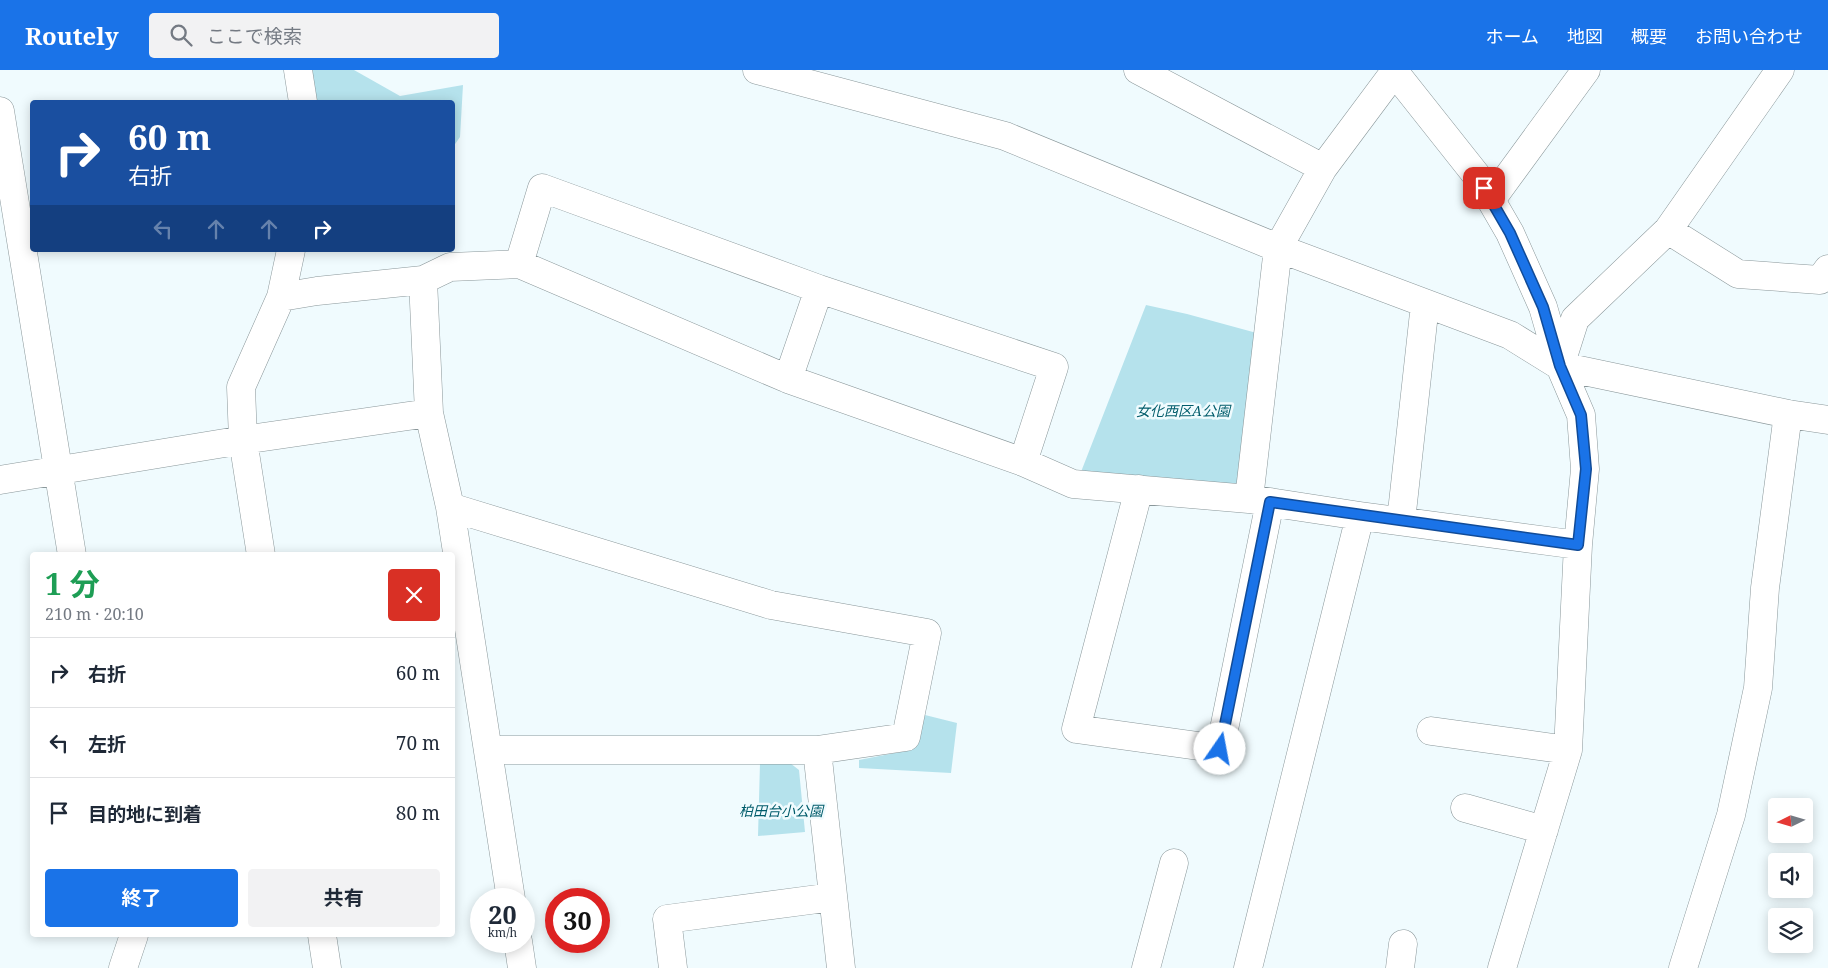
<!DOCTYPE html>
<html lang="ja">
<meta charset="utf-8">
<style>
:root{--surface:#fff;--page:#f2f2f3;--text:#1f2937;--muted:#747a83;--line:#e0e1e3;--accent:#1a73e8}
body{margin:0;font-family:"Noto Serif","Noto Sans JP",serif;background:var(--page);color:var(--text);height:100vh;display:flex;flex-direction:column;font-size:19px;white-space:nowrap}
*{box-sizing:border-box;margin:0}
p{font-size:16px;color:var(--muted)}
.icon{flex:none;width:28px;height:28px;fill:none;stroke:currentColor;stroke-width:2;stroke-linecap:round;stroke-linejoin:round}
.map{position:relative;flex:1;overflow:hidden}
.side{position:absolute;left:30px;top:482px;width:425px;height:385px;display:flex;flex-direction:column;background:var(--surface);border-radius:5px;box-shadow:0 2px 12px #0003}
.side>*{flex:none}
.banner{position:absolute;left:30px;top:30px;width:425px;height:152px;border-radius:5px;box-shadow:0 2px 12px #0003;background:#1a4fa0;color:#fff;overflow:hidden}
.needle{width:32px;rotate:265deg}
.tools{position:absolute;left:1768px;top:728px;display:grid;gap:10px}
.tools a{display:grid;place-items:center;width:45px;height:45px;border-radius:5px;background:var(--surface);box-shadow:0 2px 12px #0003;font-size:25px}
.speed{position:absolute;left:470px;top:818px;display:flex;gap:10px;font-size:25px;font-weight:700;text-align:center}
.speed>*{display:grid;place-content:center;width:65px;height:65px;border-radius:50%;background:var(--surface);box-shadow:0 2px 12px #0003;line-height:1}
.speed small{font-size:12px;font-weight:400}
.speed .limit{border:8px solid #d22;background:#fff;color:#111}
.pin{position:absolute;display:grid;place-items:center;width:42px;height:42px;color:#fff;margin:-21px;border-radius:10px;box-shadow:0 2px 8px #0006}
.me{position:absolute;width:55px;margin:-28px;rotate:12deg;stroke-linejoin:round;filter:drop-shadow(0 0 4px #0008)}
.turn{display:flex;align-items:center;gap:18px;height:105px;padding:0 15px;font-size:22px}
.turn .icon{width:65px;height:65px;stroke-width:2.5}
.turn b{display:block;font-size:35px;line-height:42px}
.lanes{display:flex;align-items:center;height:48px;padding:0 15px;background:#0003;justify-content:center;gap:25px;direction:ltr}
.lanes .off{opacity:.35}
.round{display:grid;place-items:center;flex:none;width:52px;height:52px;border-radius:5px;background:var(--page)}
.summary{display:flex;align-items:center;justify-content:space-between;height:85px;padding:0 15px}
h1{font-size:30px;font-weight:700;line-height:38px;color:#1e9e55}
.button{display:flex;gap:10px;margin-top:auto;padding:10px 15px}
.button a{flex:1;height:58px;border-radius:5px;background:var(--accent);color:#fff;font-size:20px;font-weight:700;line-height:58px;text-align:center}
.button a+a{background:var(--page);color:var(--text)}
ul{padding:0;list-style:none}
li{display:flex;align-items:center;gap:15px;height:70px;padding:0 15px;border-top:1px solid var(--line)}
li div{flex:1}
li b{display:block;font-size:19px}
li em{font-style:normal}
header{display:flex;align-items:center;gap:30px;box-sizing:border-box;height:70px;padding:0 25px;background:var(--accent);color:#fff}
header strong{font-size:24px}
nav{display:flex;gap:28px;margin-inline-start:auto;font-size:18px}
.search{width:350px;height:45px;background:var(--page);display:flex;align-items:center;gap:12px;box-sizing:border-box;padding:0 18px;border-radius:5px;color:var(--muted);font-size:19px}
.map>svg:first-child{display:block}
</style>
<header>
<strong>Routely</strong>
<div class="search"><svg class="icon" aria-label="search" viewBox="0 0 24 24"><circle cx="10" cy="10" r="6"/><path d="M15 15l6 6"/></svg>ここで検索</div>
<nav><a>ホーム</a><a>地図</a><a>概要</a><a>お問い合わせ</a></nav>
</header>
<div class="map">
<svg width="1828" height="898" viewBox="0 0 1828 898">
<rect width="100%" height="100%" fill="#f0fbfe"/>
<path fill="#b5e2ec" d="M 305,0 L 354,0 L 400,26 L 463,15 L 460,67 L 453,77 L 452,32 L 309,32 Z
M 1146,235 L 1187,244 L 1264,265 L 1250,423 L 1079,407 Z
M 925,645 L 957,653 L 951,703 L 859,698 L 859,690 L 900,682 L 914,671 Z
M 760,693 L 790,693 L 799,700 L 805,762 L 758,766 Z"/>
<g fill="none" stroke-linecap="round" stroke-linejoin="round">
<defs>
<path id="street" d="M 298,0 L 303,32
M 757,0 L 1005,66 L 1278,178 L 1510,265 L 1560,296 L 1788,344 L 1828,350
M 1138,0 L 1323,98
M 1393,0 L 1477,106 L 1510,163 L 1543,237 L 1560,296 L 1581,345 L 1585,399 L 1578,475 L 1568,680 L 1502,898
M 0,41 L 72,485
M 1491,130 L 1586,0
M 1668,160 L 1738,204 L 1820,210 L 1828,199
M 519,194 L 542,118 L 819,219 L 1054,297 L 1023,392
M 423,210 L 429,343 L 450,437 L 511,829
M 281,227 L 317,221 L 423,210 L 450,197 L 519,194 L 788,309 L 1023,392 L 1073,414 L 1249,429 L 1360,446 L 1578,475
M 1560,296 L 1575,249 L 1668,160 L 1780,0
M 788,309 L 819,219
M 0,410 L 243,370 L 429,343
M 1139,419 L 1076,659 L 1220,679 L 1270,432
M 1249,429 L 1278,178 L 1323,98 L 1396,0
M 450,437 L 771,535 L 927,563 L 906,667 L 817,680 L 489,680
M 1401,451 L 1425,234
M 261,485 L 243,370 L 241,317 L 281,227 L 291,180
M 1431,661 L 1568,680
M 817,680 L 841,898
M 1465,738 L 1544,760
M 322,865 L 327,898
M 518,871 L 522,898
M 123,898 L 134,865
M 673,898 L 667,849 L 833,827
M 1146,898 L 1174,793
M 1248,898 L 1360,446
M 1400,898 L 1403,874
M 1683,898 L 1731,745 L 1758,618 L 1765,518 L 1788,344"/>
</defs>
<use href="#street" stroke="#8a979a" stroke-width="29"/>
<use href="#street" stroke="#fff" stroke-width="28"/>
</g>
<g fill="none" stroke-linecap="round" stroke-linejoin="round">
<defs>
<path id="route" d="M 1220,679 L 1270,432 L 1578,475 L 1586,399 L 1581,345 L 1560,296 L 1543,237 L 1510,163 L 1484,118"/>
</defs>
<use href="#route" stroke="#114b97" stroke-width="12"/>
<use href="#route" stroke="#1a73e8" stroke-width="9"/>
</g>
<g text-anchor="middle" stroke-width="5" stroke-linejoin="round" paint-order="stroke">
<g font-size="14" font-style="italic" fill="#005c6b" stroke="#f0fbfe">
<text x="1183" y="346">女化西区A公園</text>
<text x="781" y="746">柏田台小公園</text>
</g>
</g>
</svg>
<div class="tools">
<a><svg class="needle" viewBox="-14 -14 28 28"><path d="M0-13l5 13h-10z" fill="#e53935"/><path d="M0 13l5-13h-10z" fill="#747a83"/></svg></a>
<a><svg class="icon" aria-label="sound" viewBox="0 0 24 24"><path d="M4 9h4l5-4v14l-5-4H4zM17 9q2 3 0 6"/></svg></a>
<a><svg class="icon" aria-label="layers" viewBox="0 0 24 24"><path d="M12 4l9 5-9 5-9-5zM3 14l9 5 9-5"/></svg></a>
</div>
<div class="speed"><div>20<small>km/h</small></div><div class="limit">30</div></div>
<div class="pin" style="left:1484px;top:118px;background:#d93025"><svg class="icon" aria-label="arrive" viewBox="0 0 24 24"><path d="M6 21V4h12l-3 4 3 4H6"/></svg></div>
<svg class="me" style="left:1220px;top:679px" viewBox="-20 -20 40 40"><circle r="19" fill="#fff"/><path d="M0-13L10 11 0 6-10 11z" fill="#1a73e8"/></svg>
<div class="banner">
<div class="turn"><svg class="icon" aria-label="right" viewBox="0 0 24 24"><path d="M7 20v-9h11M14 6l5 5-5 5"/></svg><div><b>60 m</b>右折</div></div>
<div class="lanes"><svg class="icon off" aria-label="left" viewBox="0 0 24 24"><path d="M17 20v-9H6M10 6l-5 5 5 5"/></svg><svg class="icon off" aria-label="ahead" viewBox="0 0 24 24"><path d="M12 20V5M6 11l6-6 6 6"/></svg><svg class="icon off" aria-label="ahead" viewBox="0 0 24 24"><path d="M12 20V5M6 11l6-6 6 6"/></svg><svg class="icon" aria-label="right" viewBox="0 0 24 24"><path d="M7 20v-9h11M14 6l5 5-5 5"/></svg></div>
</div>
<section class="side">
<div class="summary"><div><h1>1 分</h1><p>210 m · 20:10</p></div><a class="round" style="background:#d93025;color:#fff"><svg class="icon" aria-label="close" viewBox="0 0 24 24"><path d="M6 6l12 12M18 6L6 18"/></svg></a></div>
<ul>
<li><svg class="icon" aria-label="right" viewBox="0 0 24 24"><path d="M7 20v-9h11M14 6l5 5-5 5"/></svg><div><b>右折</b></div><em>60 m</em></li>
<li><svg class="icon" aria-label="left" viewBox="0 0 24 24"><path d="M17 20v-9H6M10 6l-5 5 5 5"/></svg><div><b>左折</b></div><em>70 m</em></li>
<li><svg class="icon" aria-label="arrive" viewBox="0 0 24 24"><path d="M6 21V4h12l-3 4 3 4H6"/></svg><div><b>目的地に到着</b></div><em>80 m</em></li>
</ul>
<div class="button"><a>終了</a><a>共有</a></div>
</section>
</div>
